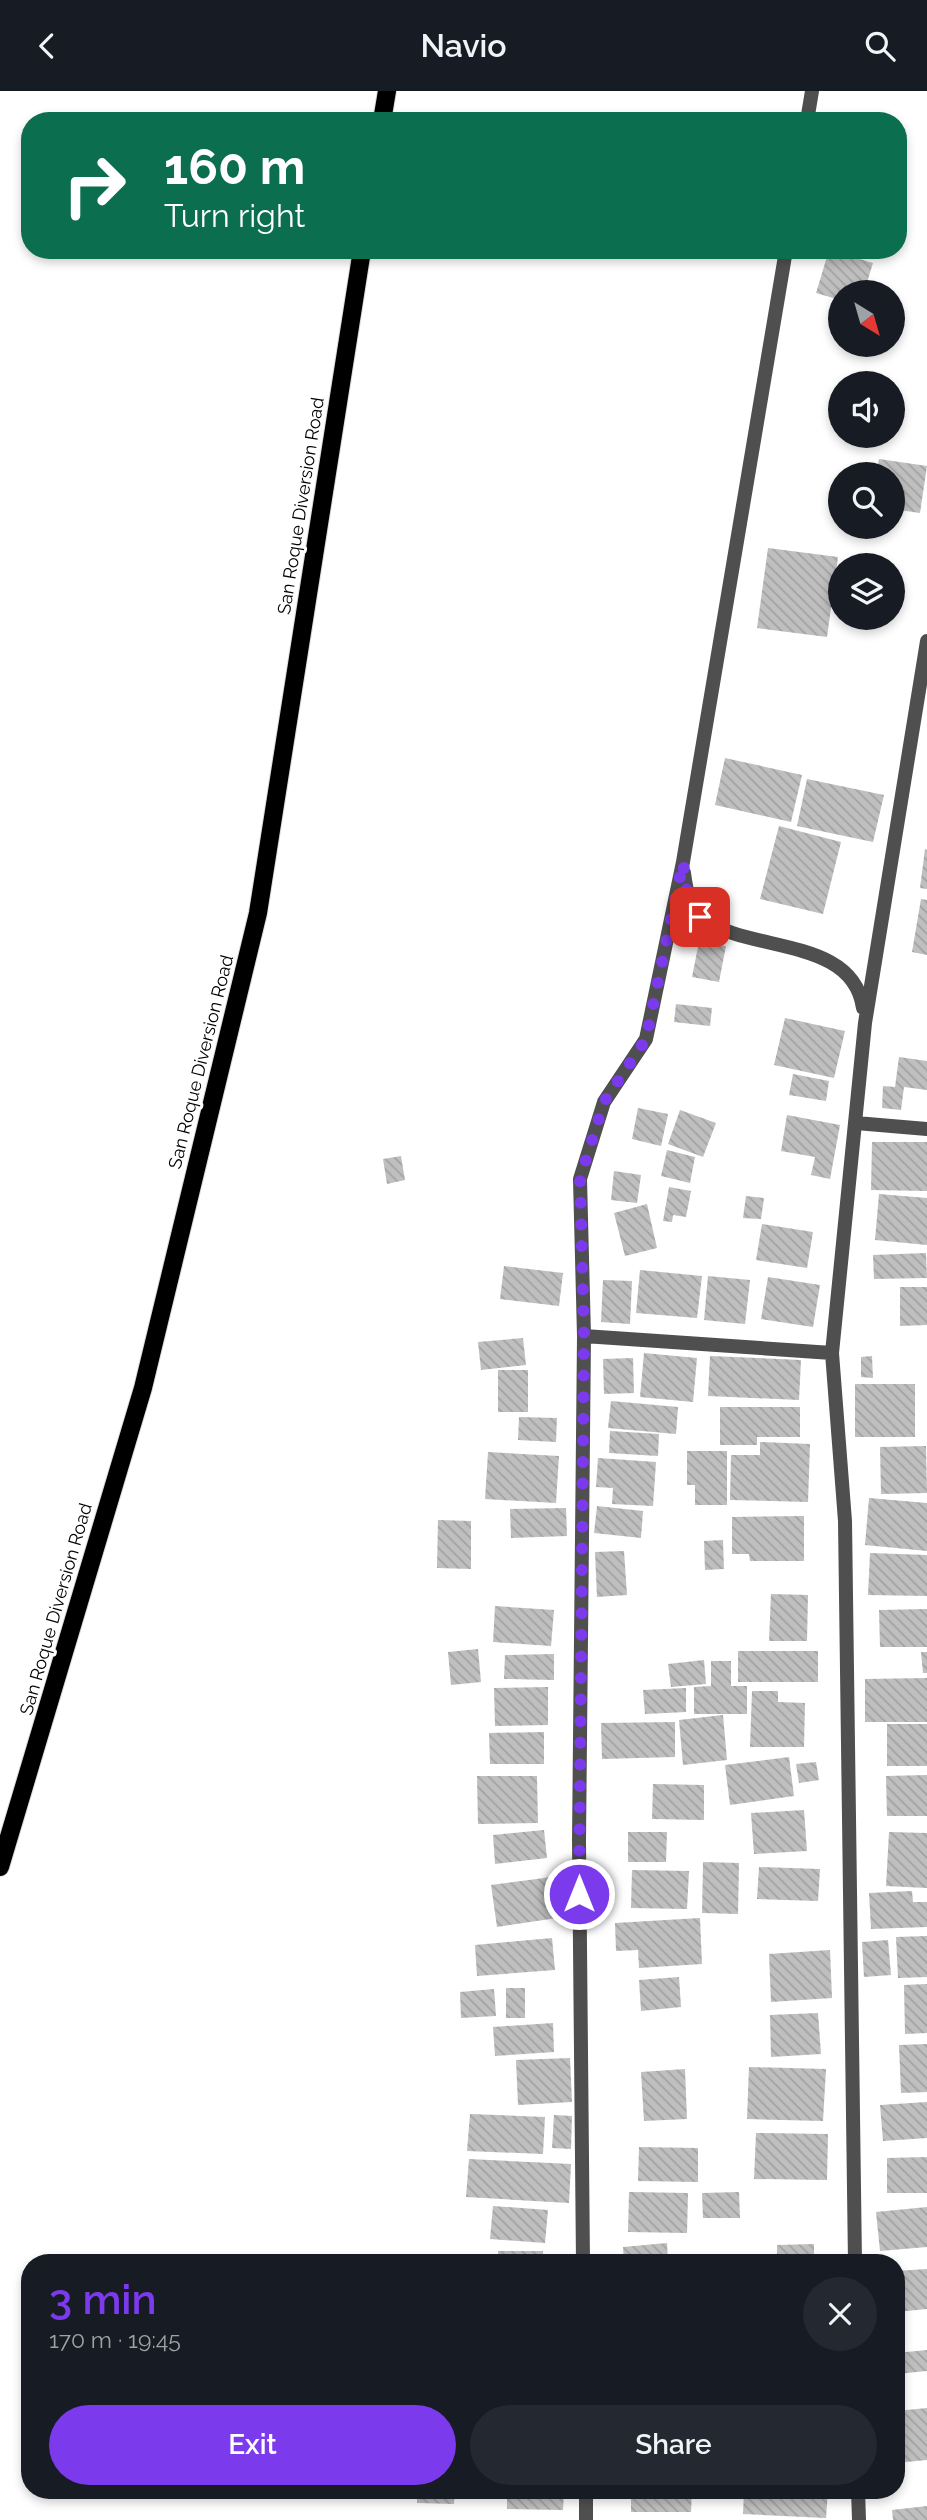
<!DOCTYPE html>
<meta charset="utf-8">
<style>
:root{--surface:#171b24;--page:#242831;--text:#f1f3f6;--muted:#9ea1a6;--accent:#7c3aed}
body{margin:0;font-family:Raleway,sans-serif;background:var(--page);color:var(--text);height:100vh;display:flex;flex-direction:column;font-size:26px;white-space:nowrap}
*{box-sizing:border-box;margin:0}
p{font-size:23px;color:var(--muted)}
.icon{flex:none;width:38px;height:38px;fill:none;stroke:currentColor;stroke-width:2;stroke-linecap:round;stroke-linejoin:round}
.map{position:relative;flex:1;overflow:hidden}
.drawer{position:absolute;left:21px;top:2163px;width:884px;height:245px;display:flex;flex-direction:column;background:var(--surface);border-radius:28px;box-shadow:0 4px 10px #0003}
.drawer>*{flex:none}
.top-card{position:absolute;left:21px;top:21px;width:886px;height:147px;border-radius:28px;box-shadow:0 4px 10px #0003;background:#0b6e4f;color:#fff;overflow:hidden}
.needle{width:46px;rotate:143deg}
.tools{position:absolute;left:828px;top:189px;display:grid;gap:14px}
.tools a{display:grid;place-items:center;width:77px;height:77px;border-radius:50%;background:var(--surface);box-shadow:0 4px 10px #0003;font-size:35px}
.pin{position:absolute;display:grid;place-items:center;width:60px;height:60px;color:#fff;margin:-30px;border-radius:14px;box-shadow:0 4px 10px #0006}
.me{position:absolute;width:77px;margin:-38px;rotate:0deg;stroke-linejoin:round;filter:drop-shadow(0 0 5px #0008)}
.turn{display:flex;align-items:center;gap:24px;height:147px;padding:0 28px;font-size:32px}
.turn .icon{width:91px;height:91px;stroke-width:2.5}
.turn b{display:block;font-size:49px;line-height:60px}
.round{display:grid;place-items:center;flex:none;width:74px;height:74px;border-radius:37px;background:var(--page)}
.headline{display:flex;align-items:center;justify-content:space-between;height:119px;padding:0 28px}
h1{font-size:42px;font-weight:600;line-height:52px;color:var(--accent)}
.cta{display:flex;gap:14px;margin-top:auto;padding:14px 28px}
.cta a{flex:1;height:80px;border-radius:42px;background:var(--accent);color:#fff;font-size:28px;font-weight:600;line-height:80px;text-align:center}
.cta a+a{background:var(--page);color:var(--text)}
header{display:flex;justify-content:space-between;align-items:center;height:91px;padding:0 28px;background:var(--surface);font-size:32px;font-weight:600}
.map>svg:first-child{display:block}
</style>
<header><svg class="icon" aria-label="back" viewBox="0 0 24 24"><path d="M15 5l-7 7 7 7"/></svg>Navio<svg class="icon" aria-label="search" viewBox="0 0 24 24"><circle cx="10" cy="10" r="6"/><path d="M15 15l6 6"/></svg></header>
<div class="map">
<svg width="927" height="2429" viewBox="0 0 927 2429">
<defs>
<pattern id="building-back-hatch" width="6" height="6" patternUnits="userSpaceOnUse" patternTransform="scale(1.75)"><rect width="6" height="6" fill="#bfbfbf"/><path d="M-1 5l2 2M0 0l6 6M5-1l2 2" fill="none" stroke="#a2a2a2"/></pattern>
</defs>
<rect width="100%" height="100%" fill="#fff"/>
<path fill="url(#building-back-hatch)" d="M 829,159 L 873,172 L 864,201 L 840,201 L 840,209 L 816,202 Z
M 879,368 L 927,375 L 920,422 L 892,418 L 892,383 L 876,383 Z
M 768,457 L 838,466 L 827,546 L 757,537 Z
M 725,667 L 802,684 L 791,731 L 715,714 Z
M 807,688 L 884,704 L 873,751 L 797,735 Z
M 779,735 L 841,751 L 823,823 L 760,808 Z
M 925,758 L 927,759 L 927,798 L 920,797 Z
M 921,808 L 927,809 L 927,864 L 912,861 Z
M 699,851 L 726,855 L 719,891 L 692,886 Z
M 676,913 L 712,917 L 710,935 L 674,931 Z
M 785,927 L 845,940 L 834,987 L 774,974 Z
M 899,966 L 927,970 L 927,999 L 904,996 L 901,1019 L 882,1017 L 883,995 L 895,996 Z
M 793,983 L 829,990 L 826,1010 L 789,1004 Z
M 638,1017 L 668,1023 L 661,1055 L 632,1048 Z
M 680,1019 L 716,1032 L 703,1066 L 668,1053 Z
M 787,1024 L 840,1034 L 830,1088 L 811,1084 L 815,1066 L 781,1060 Z
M 872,1051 L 927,1051 L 927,1100 L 871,1099 Z
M 667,1059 L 695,1066 L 690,1092 L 661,1085 Z
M 401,1065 L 405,1089 L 387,1093 L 383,1068 Z
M 614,1080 L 641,1084 L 637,1112 L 611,1109 Z
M 669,1096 L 691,1100 L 686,1126 L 673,1124 L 672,1131 L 663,1130 Z
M 879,1103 L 927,1107 L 927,1154 L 875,1149 Z
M 746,1105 L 764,1107 L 761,1128 L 743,1127 Z
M 647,1113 L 657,1157 L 625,1165 L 614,1122 Z
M 762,1133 L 813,1141 L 807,1177 L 756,1169 Z
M 926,1162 L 927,1187 L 874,1188 L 873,1164 Z
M 504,1175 L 563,1182 L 559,1215 L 500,1208 Z
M 640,1179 L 702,1185 L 697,1227 L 636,1222 Z
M 708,1185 L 750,1189 L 745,1233 L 704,1229 Z
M 768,1186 L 820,1194 L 813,1236 L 761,1228 Z
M 603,1189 L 632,1190 L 630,1233 L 601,1231 Z
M 900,1196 L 927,1196 L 927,1234 L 900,1235 Z
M 523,1247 L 526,1274 L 481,1279 L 478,1251 Z
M 644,1262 L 697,1267 L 693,1311 L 640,1306 Z
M 710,1265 L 801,1269 L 799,1309 L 708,1305 Z
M 872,1265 L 873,1287 L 861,1286 L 861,1266 Z
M 633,1267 L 634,1302 L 604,1303 L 603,1268 Z
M 498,1279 L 528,1279 L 528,1321 L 498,1321 Z
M 855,1293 L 915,1293 L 915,1346 L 855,1346 Z
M 611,1310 L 678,1316 L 676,1343 L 608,1337 Z
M 720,1316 L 800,1316 L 800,1346 L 757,1346 L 757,1354 L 720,1354 Z
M 519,1326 L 557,1327 L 556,1351 L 518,1349 Z
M 610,1340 L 659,1343 L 658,1365 L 609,1362 Z
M 760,1351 L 810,1353 L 808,1411 L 730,1409 L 731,1364 L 760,1364 Z
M 926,1355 L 927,1402 L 881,1403 L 880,1356 Z
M 687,1360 L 727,1360 L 727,1414 L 695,1414 L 695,1394 L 687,1394 Z
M 488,1361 L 559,1365 L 556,1412 L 485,1408 Z
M 598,1367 L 656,1371 L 653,1415 L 612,1413 L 613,1397 L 596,1396 Z
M 869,1407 L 927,1412 L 927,1460 L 865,1454 Z
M 597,1415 L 643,1420 L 641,1447 L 594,1442 Z
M 566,1417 L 567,1445 L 511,1447 L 510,1418 Z
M 804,1425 L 804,1470 L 750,1470 L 749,1463 L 732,1463 L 732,1426 Z
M 438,1429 L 471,1430 L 471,1478 L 437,1477 Z
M 723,1449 L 724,1478 L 705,1479 L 704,1450 Z
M 624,1460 L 627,1504 L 597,1506 L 595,1461 Z
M 870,1462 L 927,1464 L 927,1505 L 868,1504 Z
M 771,1503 L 808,1504 L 807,1550 L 769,1550 Z
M 495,1515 L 554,1519 L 551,1555 L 493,1551 Z
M 927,1518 L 927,1556 L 880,1556 L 879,1519 Z
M 478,1558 L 481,1591 L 451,1594 L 448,1561 Z
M 738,1560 L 818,1560 L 818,1591 L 738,1591 Z
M 921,1561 L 927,1561 L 927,1582 L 923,1582 Z
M 554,1563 L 554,1589 L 504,1588 L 505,1564 Z
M 704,1569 L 706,1593 L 671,1596 L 668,1573 Z
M 711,1570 L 731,1570 L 731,1595 L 747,1595 L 747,1623 L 694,1623 L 694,1596 L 711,1595 Z
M 927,1587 L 927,1631 L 865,1631 L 865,1588 Z
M 548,1596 L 548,1634 L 495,1635 L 494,1597 Z
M 686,1597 L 686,1621 L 645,1623 L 643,1599 Z
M 752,1600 L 778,1600 L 778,1611 L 805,1612 L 804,1656 L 750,1656 Z
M 723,1624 L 727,1669 L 683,1674 L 679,1629 Z
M 675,1631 L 675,1666 L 602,1668 L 601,1632 Z
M 887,1633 L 927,1633 L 927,1675 L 887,1675 Z
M 544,1641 L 544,1673 L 490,1673 L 489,1642 Z
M 789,1666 L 794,1705 L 730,1714 L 725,1674 Z
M 816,1671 L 819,1689 L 799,1692 L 796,1673 Z
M 927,1684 L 927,1725 L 887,1725 L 886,1685 Z
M 477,1685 L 537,1685 L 538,1732 L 478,1733 Z
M 653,1693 L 704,1694 L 704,1729 L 652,1728 Z
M 804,1719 L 807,1760 L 754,1763 L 751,1722 Z
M 544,1739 L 547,1767 L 495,1773 L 493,1744 Z
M 628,1741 L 667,1741 L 666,1771 L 628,1771 Z
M 889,1741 L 927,1742 L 927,1797 L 886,1795 Z
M 703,1771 L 739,1772 L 738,1823 L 702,1822 Z
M 759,1776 L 820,1778 L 818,1810 L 757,1808 Z
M 632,1779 L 689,1780 L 687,1818 L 631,1817 Z
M 559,1785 L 564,1826 L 497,1836 L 491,1794 Z
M 912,1800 L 913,1811 L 927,1811 L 927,1836 L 871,1838 L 869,1802 Z
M 700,1827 L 702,1873 L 639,1877 L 638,1859 L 616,1860 L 615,1832 Z
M 927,1845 L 927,1886 L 898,1887 L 896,1846 Z
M 552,1847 L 555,1879 L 477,1885 L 475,1854 Z
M 888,1849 L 891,1884 L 864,1886 L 862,1851 Z
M 830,1859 L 832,1907 L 771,1911 L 769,1863 Z
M 679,1886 L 681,1916 L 641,1920 L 639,1889 Z
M 927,1893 L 927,1942 L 905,1943 L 904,1894 Z
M 506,1897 L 525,1897 L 525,1927 L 506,1927 Z
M 494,1898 L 496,1925 L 461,1927 L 460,1901 Z
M 818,1922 L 821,1963 L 771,1966 L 770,1924 Z
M 553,1932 L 554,1961 L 495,1965 L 493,1936 Z
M 927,1953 L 927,2001 L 901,2002 L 899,1954 Z
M 570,1967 L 572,2011 L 518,2014 L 516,1969 Z
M 749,1976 L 826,1978 L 823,2030 L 747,2028 Z
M 685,1978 L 687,2028 L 644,2030 L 641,1981 Z
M 927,2011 L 927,2047 L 883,2050 L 880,2014 Z
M 470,2023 L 545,2026 L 543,2063 L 467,2060 Z
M 554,2024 L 572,2025 L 571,2058 L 552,2057 Z
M 756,2042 L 828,2043 L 827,2089 L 754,2088 Z
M 639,2056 L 698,2057 L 698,2091 L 638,2090 Z
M 927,2066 L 927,2102 L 887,2102 L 887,2067 Z
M 469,2068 L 571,2073 L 569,2112 L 466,2106 Z
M 629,2101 L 688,2102 L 687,2142 L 628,2141 Z
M 739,2101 L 740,2127 L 703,2127 L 702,2102 Z
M 493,2115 L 548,2119 L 545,2152 L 490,2148 Z
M 927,2116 L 927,2156 L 880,2160 L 876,2121 Z
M 667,2152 L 668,2172 L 624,2172 L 623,2156 Z
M 814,2153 L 814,2172 L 777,2172 L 777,2154 Z
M 498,2160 L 543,2160 L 543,2172 L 498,2172 Z
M 464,2164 L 487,2167 L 486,2172 L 463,2172 Z
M 927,2178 L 927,2218 L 896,2221 L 896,2180 Z
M 927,2259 L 927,2280 L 896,2283 L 896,2262 Z
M 927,2317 L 927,2369 L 896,2372 L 896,2320 Z
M 417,2399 L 455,2399 L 454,2413 L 417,2412 Z
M 507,2399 L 564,2399 L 563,2419 L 507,2418 Z
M 631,2399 L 692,2399 L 691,2421 L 631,2421 Z
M 744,2399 L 828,2399 L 826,2427 L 743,2423 Z
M 927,2415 L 927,2429 L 893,2429 L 892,2419 Z"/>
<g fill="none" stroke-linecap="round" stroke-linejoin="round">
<defs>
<path id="primary" d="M 382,30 L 387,0
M 0,1776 L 143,1297 L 258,822 L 362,159"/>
</defs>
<use href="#primary" stroke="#dbdbdb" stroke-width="20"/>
<path stroke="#4f4f4f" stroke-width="14" d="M 807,30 L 812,0
M 684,782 C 686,797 689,818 702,827 C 748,862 853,845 863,917
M 856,1032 L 927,1038
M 584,1245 L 580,1088 L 604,1011 L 646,948 L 683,771 L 786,159
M 583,2172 L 579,1750 L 584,1245 L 832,1262
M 855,2172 L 845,1430 L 832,1262 L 865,932 L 927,550
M 586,2399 L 586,2429
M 858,2399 L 859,2429"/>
<use href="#primary" stroke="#000" stroke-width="18"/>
</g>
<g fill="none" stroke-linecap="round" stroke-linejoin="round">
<path stroke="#7c3aed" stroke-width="12" stroke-dasharray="0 21.6" d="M 579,1803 L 584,1245 L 580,1088 L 604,1011 L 646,948 L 683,771 L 687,802 L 700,826"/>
</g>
<g text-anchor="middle" stroke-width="6" stroke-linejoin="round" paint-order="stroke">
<g font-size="18" fill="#000" stroke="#fff">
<text transform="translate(301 415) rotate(-81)" y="6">San Roque Diversion Road</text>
<text transform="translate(201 971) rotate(-76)" y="6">San Roque Diversion Road</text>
<text transform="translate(56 1518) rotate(-74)" y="6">San Roque Diversion Road</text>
</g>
</g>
</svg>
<div class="tools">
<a><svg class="needle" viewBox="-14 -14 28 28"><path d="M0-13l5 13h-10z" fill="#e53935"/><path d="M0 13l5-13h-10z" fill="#9ea1a6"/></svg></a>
<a><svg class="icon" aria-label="sound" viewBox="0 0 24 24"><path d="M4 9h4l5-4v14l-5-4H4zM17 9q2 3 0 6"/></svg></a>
<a><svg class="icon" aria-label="search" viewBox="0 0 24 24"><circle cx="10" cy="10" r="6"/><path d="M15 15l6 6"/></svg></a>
<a><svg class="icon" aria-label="layers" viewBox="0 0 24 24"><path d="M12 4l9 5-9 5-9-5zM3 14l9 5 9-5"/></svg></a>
</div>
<div class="pin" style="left:700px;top:826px;background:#d93025"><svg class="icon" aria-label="arrive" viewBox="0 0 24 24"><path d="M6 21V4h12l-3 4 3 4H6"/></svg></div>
<svg class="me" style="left:579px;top:1803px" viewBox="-20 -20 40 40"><circle r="17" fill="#7c3aed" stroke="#fff" stroke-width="3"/><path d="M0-11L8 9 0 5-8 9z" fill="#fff"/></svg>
<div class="top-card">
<div class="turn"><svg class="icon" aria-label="right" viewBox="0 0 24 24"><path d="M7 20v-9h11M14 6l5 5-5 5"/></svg><div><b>160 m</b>Turn right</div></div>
</div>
<section class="drawer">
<div class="headline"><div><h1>3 min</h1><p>170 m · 19:45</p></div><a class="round"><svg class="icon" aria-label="close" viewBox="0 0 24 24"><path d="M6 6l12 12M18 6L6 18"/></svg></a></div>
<div class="cta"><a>Exit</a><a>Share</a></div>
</section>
</div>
